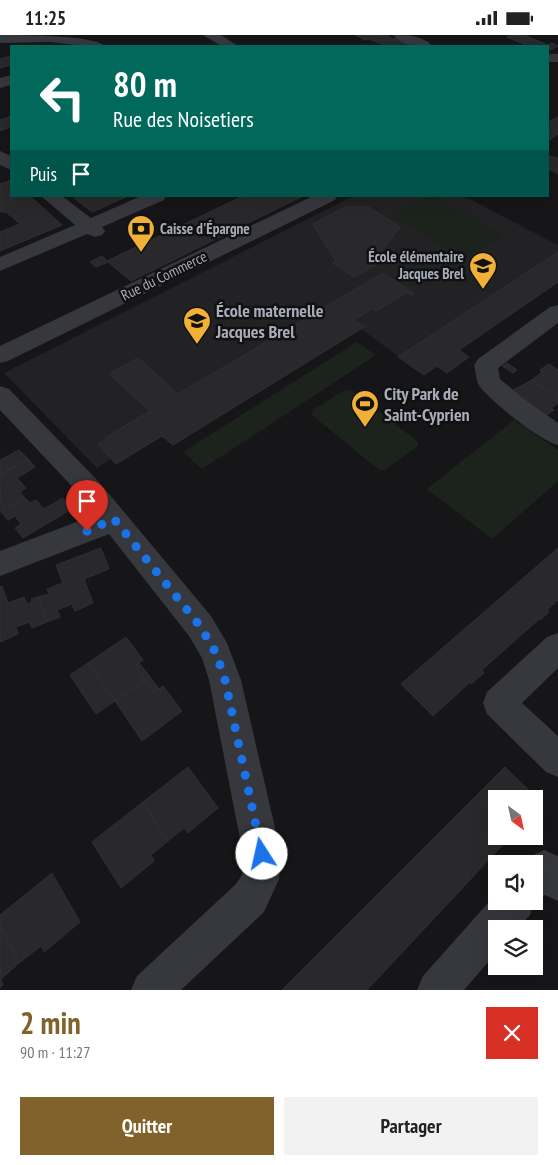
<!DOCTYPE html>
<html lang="fr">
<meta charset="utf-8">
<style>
:root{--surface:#fff;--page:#f2f2f2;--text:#222;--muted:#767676;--accent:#80622a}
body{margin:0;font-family:"PT Sans Narrow",sans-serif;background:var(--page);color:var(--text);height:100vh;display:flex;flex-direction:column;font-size:19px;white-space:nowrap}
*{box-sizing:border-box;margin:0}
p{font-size:16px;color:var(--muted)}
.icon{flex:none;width:28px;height:28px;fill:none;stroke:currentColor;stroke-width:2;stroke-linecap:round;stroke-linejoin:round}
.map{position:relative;height:955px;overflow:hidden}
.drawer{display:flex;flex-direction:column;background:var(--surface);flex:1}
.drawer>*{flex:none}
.top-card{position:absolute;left:10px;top:10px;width:539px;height:152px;border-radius:0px;box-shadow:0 5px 20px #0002;background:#00695c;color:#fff;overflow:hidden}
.needle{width:32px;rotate:147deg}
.tools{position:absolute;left:488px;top:755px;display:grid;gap:10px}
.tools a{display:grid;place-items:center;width:55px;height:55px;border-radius:0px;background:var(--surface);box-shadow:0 5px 20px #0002;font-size:25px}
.pin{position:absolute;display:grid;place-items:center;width:42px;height:42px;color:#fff;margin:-51px -21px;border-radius:50% 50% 50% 0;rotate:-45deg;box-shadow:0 0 5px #0007}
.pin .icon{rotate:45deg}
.me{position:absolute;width:55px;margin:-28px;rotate:350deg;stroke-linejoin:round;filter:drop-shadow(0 0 4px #0008)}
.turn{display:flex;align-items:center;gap:18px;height:105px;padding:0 20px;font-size:22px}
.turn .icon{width:65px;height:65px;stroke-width:2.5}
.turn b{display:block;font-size:35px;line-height:42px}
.then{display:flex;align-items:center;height:48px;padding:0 20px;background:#0003;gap:10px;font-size:19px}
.round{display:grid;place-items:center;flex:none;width:52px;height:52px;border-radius:0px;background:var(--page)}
.overview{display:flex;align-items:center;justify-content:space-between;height:85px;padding:0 20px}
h1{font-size:30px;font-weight:800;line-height:38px;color:var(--accent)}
.cta{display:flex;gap:10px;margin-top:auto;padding:10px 20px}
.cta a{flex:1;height:58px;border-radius:0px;background:var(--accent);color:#fff;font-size:20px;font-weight:800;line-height:58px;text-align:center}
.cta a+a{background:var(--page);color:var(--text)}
.status{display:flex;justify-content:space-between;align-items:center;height:35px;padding:0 25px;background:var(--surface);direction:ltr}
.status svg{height:14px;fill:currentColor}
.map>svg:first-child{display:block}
</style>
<div class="status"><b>11:25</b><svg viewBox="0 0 49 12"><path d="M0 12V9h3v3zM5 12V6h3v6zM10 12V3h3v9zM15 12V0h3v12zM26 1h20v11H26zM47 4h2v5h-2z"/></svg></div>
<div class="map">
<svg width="558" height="955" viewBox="0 0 558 955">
<rect width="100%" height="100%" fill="#161618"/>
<path fill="#222225" d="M 353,161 L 464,161 L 558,210 L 558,247 L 460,315 L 469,322 L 447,338 L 437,331 L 424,340 L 361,294 L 173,410 L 162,401 L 116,429 L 111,424 L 97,433 L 4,338 Z"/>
<path fill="#1c231d" d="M 428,161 L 432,161 L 504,201 L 466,224 L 391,181 Z
M 357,307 L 376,320 L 202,434 L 183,417 Z
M 345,355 L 353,356 L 418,407 L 418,411 L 385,435 L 379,435 L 312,380 L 313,375 Z
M 514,385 L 558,415 L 558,446 L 492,504 L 427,454 Z"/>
<path fill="#29292c" stroke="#303034" d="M 355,0 L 386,0 L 394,4 L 399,2 L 405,4 L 400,6 L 412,11 L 386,11 L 369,4 L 365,5 Z
M 512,0 L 524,0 L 548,10 L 552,8 L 558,11 L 550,15 L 548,11 L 528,11 L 507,2 Z
M 11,21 L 11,30 L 0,33 L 0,24 Z
M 11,81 L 11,92 L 0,96 L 0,85 Z
M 558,82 L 558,99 L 549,105 L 548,87 Z
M 550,121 L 558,123 L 558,139 L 548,134 L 548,122 Z
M 11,145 L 11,161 L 30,161 L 62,190 L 0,216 L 0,197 L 20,189 L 6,177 L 3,178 L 0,176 L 0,149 Z
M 78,161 L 128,161 L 92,177 L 74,163 Z
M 243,161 L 303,161 L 131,246 L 107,226 Z
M 346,172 L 369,172 L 400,192 L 372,228 L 375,230 L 354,242 L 333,228 L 336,226 L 313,189 Z
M 558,217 L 558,247 L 459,315 L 469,322 L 447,338 L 437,331 L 424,340 L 398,322 Z
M 102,221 L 108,227 L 96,232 L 90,227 Z
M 383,238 L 414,258 L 411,260 L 407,257 L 376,276 L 373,273 L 354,285 L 364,292 L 173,410 L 162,401 L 116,429 L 98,409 L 107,404 L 105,403 L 150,376 L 109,339 L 138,323 L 178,359 Z
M 507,328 L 517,335 L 513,338 L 502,331 Z
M 549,329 L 558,335 L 558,363 L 532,345 L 542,337 L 540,335 Z
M 532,345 L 558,363 L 558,368 L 551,373 L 554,375 L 544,382 L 509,357 Z
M 19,415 L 28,424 L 0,440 L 0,425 Z
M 28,424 L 35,432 L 17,443 L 26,453 L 20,457 L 25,463 L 1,477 L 0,440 Z
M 25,463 L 30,468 L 36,465 L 44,474 L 63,463 L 73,473 L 23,503 L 15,493 L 21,489 L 15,481 L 8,485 L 1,477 Z
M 101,513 L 109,534 L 84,544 L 93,568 L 75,576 L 72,569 L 57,575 L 60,582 L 47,587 L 38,562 L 49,559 L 47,554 L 63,548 L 56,530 Z
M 558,513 L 558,565 L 547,575 L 549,577 L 540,585 L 539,584 L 482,635 L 484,638 L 471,649 L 470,647 L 433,681 L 401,649 Z
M 2,551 L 8,568 L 24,562 L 27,569 L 32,567 L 31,564 L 38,562 L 47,587 L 32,593 L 29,587 L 16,592 L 18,599 L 0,607 L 0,552 Z
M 126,602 L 143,625 L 135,631 L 145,645 L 115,666 L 88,628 Z
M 88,628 L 115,666 L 96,679 L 70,640 Z
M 139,628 L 150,642 L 145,645 L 135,631 Z
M 150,642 L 159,654 L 154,658 L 145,645 Z
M 145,645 L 154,658 L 163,651 L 182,676 L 142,706 L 115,666 Z
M 188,732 L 218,773 L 188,798 L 184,793 L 168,806 L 143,767 Z
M 505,732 L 542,768 L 534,777 L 534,764 L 496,764 L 496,801 L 511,801 L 367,955 L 282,955 Z
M 143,767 L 168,806 L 151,820 L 154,826 L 121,853 L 92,807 Z
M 52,838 L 80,887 L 44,917 L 41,911 L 19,928 L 0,890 L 0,880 Z
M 0,890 L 19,928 L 1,944 L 3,950 L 0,953 Z"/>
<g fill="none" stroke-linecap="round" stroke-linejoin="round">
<path fill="#37383d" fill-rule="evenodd" d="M 0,0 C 20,0 94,0 105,11 L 84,11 L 50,7 L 0,8 Z
M 203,0 L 221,0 L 238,11 L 221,11 Z
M 393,0 C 406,0 423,0 432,11 C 419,12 402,11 393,0 Z
M 548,19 L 558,19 L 558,27 L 548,27 Z
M 11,40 L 11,50 L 0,53 L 0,43 Z
M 0,116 L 11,121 L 11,135 L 0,130 Z
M 41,161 L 62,161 L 91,183 L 141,161 L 166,161 L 164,165 L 102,192 L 105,196 L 102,200 L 95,202 L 87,199 L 0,236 L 0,222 L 75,190 Z
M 313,161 L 337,161 L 335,165 L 8,326 L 0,328 L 0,311 Z
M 558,270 L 558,288 L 498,333 L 500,344 L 524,364 L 558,388 L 558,410 C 539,405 493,368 480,352 C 476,346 476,337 474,330 L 478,324 L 550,272 Z
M 0,351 L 9,354 L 99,447 L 211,581 L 227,608 L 241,645 L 281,819 L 279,844 L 264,877 L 181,955 L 131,955 L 137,941 L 236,849 L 242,840 L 243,819 L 209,645 L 202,623 L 189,601 L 109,499 L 0,541 L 0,516 L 95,480 L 81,461 L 0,375 Z
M 558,598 L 558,633 L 522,668 L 558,701 L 558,742 L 546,737 L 487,679 L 483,668 L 487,657 L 547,602 Z
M 544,815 L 558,821 L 558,866 L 545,860 L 535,865 L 530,880 L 517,894 L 496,894 L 496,918 L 464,955 L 417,955 L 423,941 L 496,859 L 496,866 L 534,866 L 534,829 L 524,829 L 531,821 Z"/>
</g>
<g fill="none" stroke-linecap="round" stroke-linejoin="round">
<path stroke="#1a73e8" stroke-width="9" stroke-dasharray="0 16.2" d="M 87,496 L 114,484 L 200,591 L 216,618 L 225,645 L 262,819"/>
</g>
<defs>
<symbol id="bank-pin" viewBox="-11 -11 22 30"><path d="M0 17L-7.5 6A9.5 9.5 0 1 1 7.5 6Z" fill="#f2b134" stroke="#111113"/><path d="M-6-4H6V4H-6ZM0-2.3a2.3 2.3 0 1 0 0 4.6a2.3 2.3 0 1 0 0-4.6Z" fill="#111"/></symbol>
<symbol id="school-pin" viewBox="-11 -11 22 30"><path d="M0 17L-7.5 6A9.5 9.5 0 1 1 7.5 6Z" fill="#f2b134" stroke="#111113"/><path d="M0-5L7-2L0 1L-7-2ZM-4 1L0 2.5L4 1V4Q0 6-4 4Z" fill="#111"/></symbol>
<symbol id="stadium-pin" viewBox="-11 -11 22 30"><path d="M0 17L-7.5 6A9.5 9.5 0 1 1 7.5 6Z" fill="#f2b134" stroke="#111113"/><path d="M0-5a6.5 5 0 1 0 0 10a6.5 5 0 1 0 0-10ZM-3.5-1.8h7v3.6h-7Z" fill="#111"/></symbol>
</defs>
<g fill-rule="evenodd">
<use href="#bank-pin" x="125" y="178" width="32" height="43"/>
<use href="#school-pin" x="467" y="215" width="32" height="43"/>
<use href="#school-pin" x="181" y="270" width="32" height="43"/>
<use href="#stadium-pin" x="349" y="353" width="32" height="43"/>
</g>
<g text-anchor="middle" stroke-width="5" stroke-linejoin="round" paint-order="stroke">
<g font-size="15" font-weight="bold" fill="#a8adb8" stroke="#111113" text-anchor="start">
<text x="160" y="199">Caisse d'Épargne</text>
<text x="464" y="227" text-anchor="end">École élémentaire<tspan x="464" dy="17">Jacques Brel</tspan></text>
</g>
<g font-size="15" fill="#a8adb8" stroke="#111113">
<text transform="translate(164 241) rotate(-26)" y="5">Rue du Commerce</text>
</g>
<g font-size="18" font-weight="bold" fill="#a8adb8" stroke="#111113" text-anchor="start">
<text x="216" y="282">École maternelle<tspan x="216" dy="21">Jacques Brel</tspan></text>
<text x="384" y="365">City Park de<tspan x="384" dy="21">Saint-Cyprien</tspan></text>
</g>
</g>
</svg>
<div class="tools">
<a><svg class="needle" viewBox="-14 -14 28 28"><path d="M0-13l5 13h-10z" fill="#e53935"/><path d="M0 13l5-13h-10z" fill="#767676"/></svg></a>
<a><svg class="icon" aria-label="sound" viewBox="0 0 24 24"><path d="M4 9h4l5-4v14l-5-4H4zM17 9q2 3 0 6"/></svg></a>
<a><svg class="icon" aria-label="layers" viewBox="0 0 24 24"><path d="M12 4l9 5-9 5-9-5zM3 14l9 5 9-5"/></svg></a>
</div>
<div class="pin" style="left:87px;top:496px;background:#d93025"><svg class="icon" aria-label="arrive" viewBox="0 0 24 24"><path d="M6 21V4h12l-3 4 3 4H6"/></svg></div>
<svg class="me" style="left:262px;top:819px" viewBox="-20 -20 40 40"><circle r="19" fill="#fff"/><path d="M0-13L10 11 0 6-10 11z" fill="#1a73e8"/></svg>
<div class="top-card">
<div class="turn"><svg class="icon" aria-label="left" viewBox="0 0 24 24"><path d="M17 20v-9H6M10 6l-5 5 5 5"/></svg><div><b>80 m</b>Rue des Noisetiers</div></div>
<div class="then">Puis<svg class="icon" aria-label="arrive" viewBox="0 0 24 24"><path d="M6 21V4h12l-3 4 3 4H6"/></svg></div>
</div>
</div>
<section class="drawer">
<div class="overview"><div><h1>2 min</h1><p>90 m · 11:27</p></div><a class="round" style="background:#d93025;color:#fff"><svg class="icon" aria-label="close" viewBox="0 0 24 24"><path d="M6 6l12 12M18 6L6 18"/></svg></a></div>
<div class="cta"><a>Quitter</a><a>Partager</a></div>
</section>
